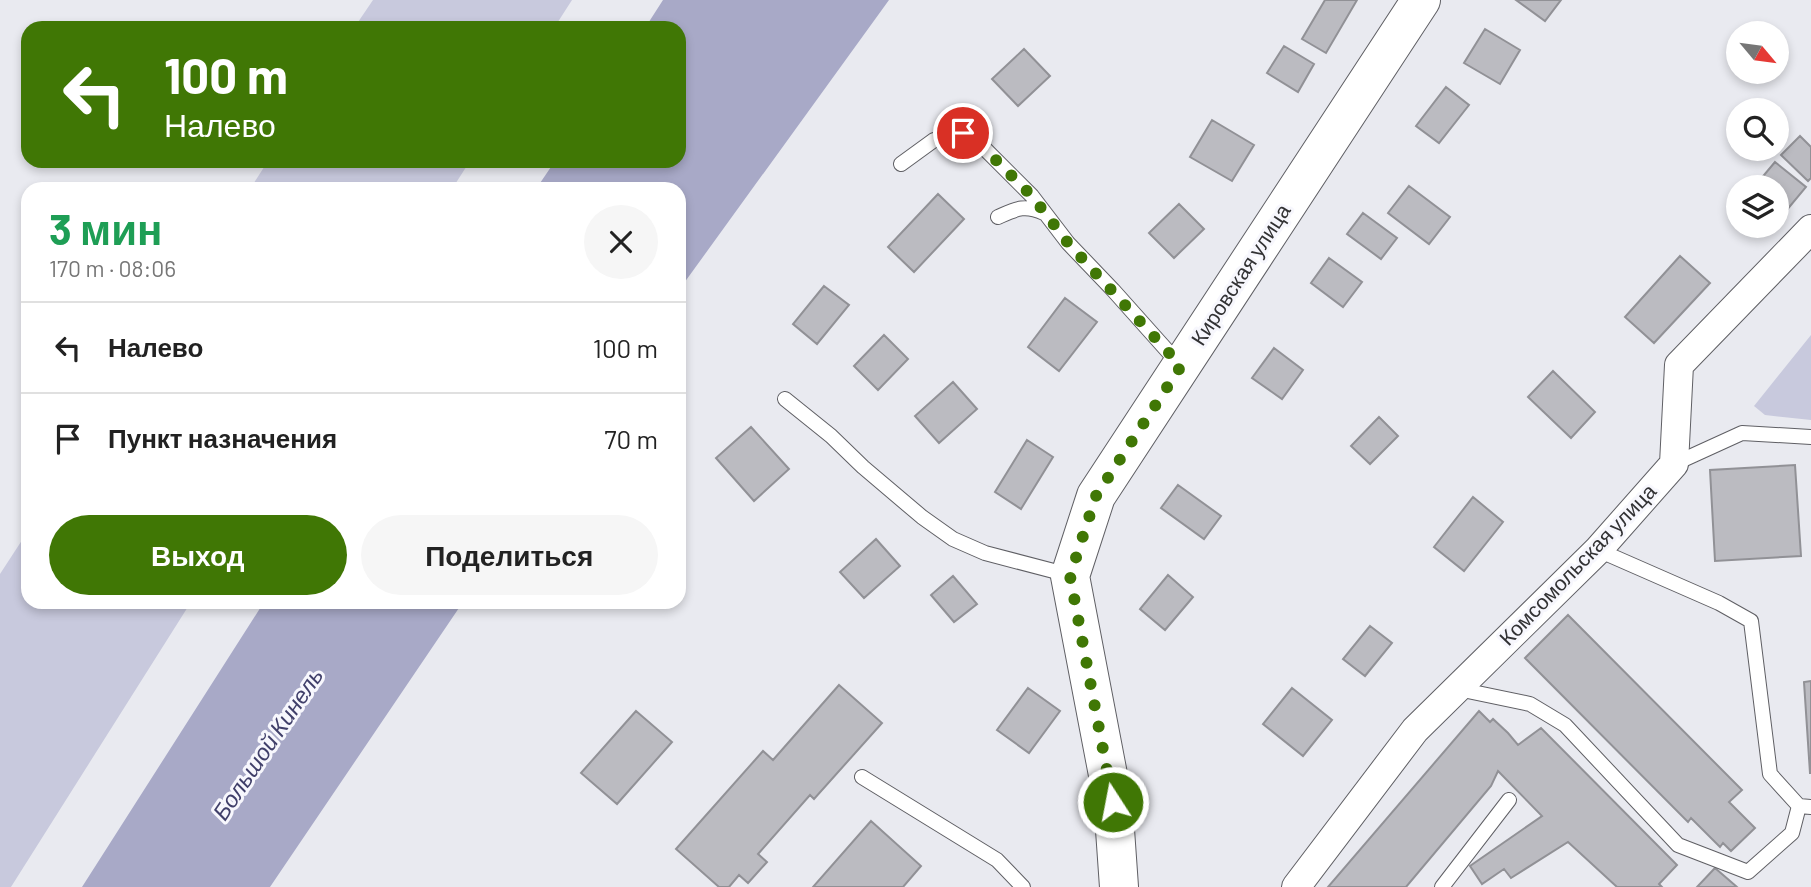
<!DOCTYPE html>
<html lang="ru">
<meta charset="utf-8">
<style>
:root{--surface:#fff;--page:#f6f6f6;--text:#222;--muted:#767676;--line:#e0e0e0;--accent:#407705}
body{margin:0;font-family:Barlow,sans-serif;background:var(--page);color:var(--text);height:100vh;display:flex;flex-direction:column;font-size:26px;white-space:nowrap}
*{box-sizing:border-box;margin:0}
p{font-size:23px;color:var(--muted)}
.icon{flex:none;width:38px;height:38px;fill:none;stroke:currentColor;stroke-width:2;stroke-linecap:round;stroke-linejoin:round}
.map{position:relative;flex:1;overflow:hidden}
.drawer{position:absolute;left:21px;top:182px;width:665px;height:427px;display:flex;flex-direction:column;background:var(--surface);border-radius:21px;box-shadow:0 4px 10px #0003}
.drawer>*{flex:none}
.top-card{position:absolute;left:21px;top:21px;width:665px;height:147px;border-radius:21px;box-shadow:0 4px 10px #0003;background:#407705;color:#fff;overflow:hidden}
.needle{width:46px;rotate:119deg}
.controls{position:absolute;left:1726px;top:21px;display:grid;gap:14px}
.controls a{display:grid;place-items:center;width:63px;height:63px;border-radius:50%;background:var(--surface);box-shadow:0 4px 10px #0003;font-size:35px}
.pin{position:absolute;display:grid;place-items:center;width:60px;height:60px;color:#fff;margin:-30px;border:4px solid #fff;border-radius:50%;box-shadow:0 2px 7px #0007}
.me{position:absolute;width:77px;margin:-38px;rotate:349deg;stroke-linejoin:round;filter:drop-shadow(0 0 5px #0008)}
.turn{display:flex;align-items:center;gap:24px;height:147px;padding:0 28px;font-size:32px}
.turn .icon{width:91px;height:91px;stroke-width:2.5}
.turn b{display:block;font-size:49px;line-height:60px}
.round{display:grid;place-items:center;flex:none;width:74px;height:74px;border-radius:37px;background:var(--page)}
.summary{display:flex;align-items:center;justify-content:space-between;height:119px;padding:0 28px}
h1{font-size:42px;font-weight:700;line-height:52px;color:#1e9e55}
.cta{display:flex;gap:14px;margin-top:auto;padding:14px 28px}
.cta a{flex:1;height:80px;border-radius:42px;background:var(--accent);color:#fff;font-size:28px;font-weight:700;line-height:80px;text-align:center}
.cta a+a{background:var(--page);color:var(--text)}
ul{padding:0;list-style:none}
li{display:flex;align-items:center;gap:21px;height:91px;padding:0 28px;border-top:2px solid var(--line)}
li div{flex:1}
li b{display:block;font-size:26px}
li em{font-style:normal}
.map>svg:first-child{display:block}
</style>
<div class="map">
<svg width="1811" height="887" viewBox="0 0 1811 887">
<rect width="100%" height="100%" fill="#e9eaf0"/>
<path fill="#c8c9dd" d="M 373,0 L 572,0 L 554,28 L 354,28 Z
M 268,161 L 470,161 L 452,189 L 250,189 Z
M 1811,335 L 1811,420 L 1765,415 L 1754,406 Z
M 28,531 L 28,602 L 191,602 L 11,887 L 0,887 L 0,574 Z"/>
<path fill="#a8a9c7" d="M 663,0 L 889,0 L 679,290 L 679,189 L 536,189 L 555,161 L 679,161 L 679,28 L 645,28 Z
M 264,602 L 463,602 L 270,887 L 82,887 Z"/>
<path fill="#bbbbc1" stroke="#919196" stroke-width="2" d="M 1325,0 L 1357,0 L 1326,53 L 1302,39 Z
M 1516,0 L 1561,0 L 1545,21 Z
M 1485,29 L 1520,50 L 1500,84 L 1464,63 Z
M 1284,46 L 1314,64 L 1298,92 L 1267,73 Z
M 1024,49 L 1050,76 L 1018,106 L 992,79 Z
M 1446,87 L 1469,105 L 1439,143 L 1416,126 Z
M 1212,120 L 1254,145 L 1232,181 L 1190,157 Z
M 1800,136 L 1811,147 L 1811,178 L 1808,181 L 1781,155 Z
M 1775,162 L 1806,187 L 1776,223 L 1776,187 L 1754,187 Z
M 1409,186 L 1450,217 L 1429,244 L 1388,213 Z
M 938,194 L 964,219 L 914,272 L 888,247 Z
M 1179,204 L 1204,229 L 1174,258 L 1149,233 Z
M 1363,213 L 1397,238 L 1381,259 L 1347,234 Z
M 1680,256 L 1710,283 L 1654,343 L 1625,317 Z
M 1329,258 L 1362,282 L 1343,307 L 1311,283 Z
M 824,286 L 849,305 L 817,344 L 793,324 Z
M 1065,298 L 1097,322 L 1059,371 L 1028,347 Z
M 884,335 L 908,359 L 878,390 L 854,366 Z
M 1274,348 L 1303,370 L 1282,399 L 1252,378 Z
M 1553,371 L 1595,412 L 1571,438 L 1528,397 Z
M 953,382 L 977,409 L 939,443 L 915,416 Z
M 1379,417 L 1398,436 L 1370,464 L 1351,446 Z
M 751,427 L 789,469 L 754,501 L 716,458 Z
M 1027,440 L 1053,457 L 1021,509 L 995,492 Z
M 1795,465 L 1801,556 L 1715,561 L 1710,470 Z
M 1178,485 L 1221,516 L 1204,539 L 1161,508 Z
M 1473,497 L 1503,522 L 1464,571 L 1434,547 Z
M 876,539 L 900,566 L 864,598 L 840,572 Z
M 1168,575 L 1193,597 L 1165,630 L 1140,609 Z
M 953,576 L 977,604 L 954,622 L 931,595 Z
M 1568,615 L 1742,790 L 1729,802 L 1755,828 L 1731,851 L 1723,843 L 1720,847 L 1691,818 L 1688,822 L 1525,658 Z
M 1370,626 L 1392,643 L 1365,676 L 1343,659 Z
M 1811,681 L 1811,773 L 1810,773 L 1804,682 Z
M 839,685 L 882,723 L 814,799 L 810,795 L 758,854 L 767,862 L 748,883 L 739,875 L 729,887 L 719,887 L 676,849 L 763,751 L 773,760 Z
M 1028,688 L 1060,711 L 1029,753 L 997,730 Z
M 1292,688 L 1332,720 L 1303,756 L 1263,724 Z
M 636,711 L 672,742 L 617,804 L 581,773 Z
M 1479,711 L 1490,722 L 1493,719 L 1508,733 L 1518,745 L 1541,728 L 1677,865 L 1659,884 L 1662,887 L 1617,887 L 1568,842 L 1511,878 L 1504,869 L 1482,884 L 1470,866 L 1542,816 L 1498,771 L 1491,786 L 1406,887 L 1328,887 Z
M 871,821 L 921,866 L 903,887 L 813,887 Z
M 1715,868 L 1737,887 L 1697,887 Z"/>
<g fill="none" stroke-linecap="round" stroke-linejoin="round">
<defs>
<path id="service" d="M 901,164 L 934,140 L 963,133 L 977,141 L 1032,196 L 1068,243 L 1113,290 L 1180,365
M 998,217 C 1016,209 1024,204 1044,213
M 785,399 L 831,436 L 863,467 L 922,517 L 953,539 L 985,553 L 1069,575
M 1674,464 L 1742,433 L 1811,437
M 1598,550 L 1719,603 L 1751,621 L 1770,774 L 1799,806 L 1811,807
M 1458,689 L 1530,704 L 1565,725 L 1678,845 L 1748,872 L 1792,833 L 1799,806
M 862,777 L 997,860 L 1023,887
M 1442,887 L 1509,800"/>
<path id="minor" d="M 1296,887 L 1415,730 L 1598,550 L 1674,464 L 1679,365 L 1811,229"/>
<path id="secondary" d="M 1119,887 L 1113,801 L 1070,576 L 1096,496 L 1421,0"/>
</defs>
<use href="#service" stroke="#5f5f64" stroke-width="16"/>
<use href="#minor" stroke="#5f5f64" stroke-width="30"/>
<use href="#secondary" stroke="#5f5f64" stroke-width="40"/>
<use href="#service" stroke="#fff" stroke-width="14"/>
<use href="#minor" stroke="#fff" stroke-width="28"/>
<use href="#secondary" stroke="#fff" stroke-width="38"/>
</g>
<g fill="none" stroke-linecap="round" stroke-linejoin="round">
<path stroke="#407705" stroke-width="12" stroke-dasharray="0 21.6" d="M 963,133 L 977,141 L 1032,196 L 1068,243 L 1181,366 L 1096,496 L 1070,576 L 1113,802"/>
</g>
<g text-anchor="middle" stroke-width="6" stroke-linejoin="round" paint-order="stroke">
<g font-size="21" fill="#323234" stroke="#f7f7fd">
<text transform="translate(1241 275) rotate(-57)" y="7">Кировская улица</text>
<text transform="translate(1578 565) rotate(-46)" y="7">Комсомольская улица</text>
</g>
<g font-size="23" font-style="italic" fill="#403f6a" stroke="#f7f7fd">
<text transform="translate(268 744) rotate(-56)" y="8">Большой Кинель</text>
</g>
</g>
</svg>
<div class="controls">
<a><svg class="needle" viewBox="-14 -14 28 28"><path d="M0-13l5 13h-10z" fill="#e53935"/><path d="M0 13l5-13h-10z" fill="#767676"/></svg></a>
<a><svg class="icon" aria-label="search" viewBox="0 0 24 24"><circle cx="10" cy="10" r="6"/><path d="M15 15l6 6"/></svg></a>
<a><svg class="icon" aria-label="layers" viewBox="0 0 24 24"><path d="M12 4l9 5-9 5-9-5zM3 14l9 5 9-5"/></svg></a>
</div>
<div class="pin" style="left:963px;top:133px;background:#d93025"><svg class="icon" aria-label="arrive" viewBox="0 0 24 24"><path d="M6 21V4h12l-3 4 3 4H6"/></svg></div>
<svg class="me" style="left:1113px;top:802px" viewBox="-20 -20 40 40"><circle r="17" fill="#407705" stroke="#fff" stroke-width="3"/><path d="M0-11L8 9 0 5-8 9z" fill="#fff"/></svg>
<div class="top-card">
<div class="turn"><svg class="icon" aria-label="left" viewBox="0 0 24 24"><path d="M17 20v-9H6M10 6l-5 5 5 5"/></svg><div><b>100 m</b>Налево</div></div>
</div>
<section class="drawer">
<div class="summary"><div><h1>3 мин</h1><p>170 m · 08:06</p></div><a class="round"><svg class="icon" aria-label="close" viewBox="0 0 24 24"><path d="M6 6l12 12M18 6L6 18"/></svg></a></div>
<ul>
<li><svg class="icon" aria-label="left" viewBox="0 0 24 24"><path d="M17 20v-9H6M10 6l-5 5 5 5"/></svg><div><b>Налево</b></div><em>100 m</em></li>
<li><svg class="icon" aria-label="arrive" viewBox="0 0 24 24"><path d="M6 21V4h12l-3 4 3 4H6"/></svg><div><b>Пункт назначения</b></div><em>70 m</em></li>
</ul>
<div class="cta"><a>Выход</a><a>Поделиться</a></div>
</section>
</div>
